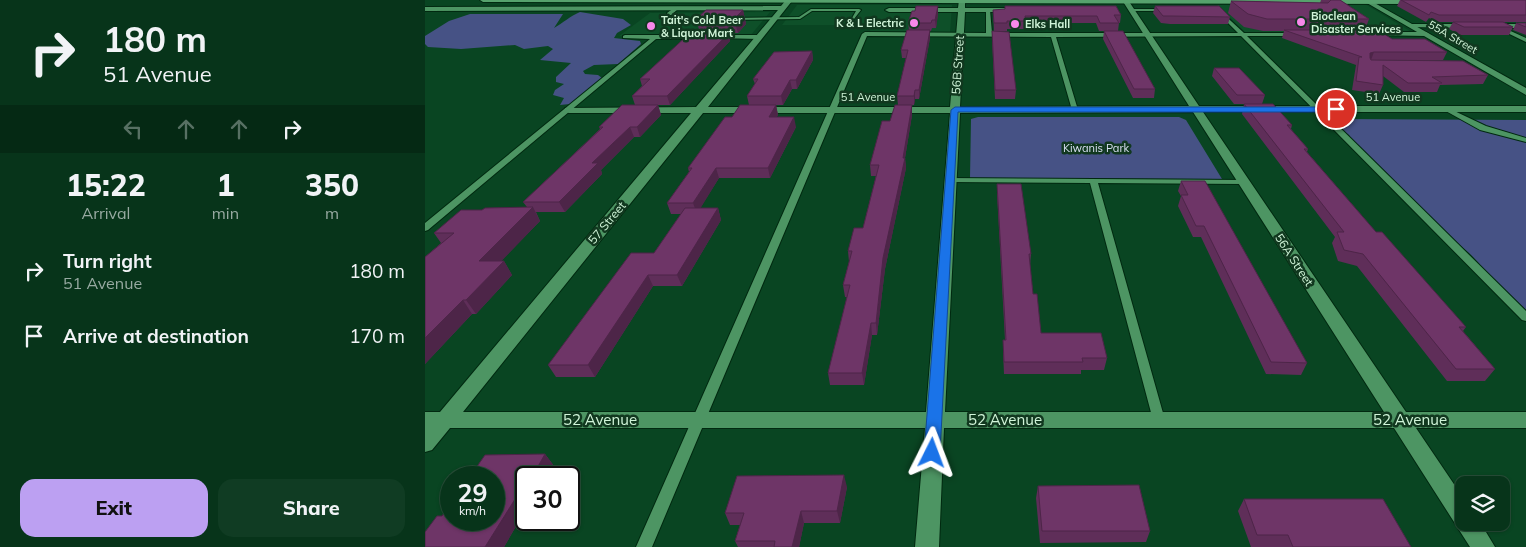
<!DOCTYPE html>
<style>
:root{--surface:#07341a;--page:#103c23;--text:#f1f3f6;--muted:#98aaa2;--line:#284f39;--accent:#bca0f2}
body{margin:0;font-family:Mulish,sans-serif;background:var(--page);color:var(--text);height:100vh;display:flex;flex-direction:column;font-size:19px;white-space:nowrap}
*{box-sizing:border-box;margin:0}
p{font-size:16px;color:var(--muted)}
.icon{flex:none;width:28px;height:28px;fill:none;stroke:currentColor;stroke-width:2;stroke-linecap:round;stroke-linejoin:round}
.map{position:relative;flex:1;overflow:hidden}
.side{display:flex;flex-direction:column;background:var(--surface);width:425px}
.side>*{flex:none}
.top-card{background:#07341a;color:var(--text);overflow:hidden}
.fabs{position:absolute;left:1030px;top:476px;display:grid;gap:10px}
.fabs a{display:grid;place-items:center;width:55px;height:55px;border-radius:10px;background:var(--surface);box-shadow:0 1px 4px #0004,0 0 0 1px var(--line);font-size:25px}
.speed{position:absolute;left:15px;top:466px;display:flex;gap:10px;font-size:25px;font-weight:700;text-align:center}
.speed>*{display:grid;place-content:center;width:65px;height:65px;border-radius:50%;background:var(--surface);box-shadow:0 1px 4px #0004,0 0 0 1px var(--line);line-height:1}
.speed small{font-size:12px;font-weight:400}
.speed .limit{border:2px solid #111;border-radius:8px;background:#fff;color:#111}
.pin{position:absolute;display:grid;place-items:center;width:42px;height:42px;color:#fff;margin:-21px;border:2px solid #fff;border-radius:50%;box-shadow:0 1px 5px #0007}
.me{position:absolute;width:55px;margin:-28px;rotate:3deg;stroke-linejoin:round;filter:drop-shadow(0 0 4px #0008)}
.turn{display:flex;align-items:center;gap:18px;height:105px;padding:0 20px;font-size:22px}
.turn .icon{width:65px;height:65px;stroke-width:2.5}
.turn b{display:block;font-size:35px;line-height:42px}
.lanes{display:flex;align-items:center;height:48px;padding:0 20px;background:#0003;justify-content:center;gap:25px;direction:ltr}
.lanes .off{opacity:.35}
.eta{display:flex;justify-content:space-evenly;align-items:center;height:85px;text-align:center}
.eta b{font-size:30px;font-weight:800;line-height:35px}
.primary-button{display:flex;gap:10px;margin-top:auto;padding:10px 20px}
.primary-button a{flex:1;height:58px;border-radius:15px;background:var(--accent);color:#111;font-size:20px;font-weight:800;line-height:58px;text-align:center}
.primary-button a+a{background:var(--page);color:var(--text)}
ul{padding:0;list-style:none}
li{display:flex;align-items:center;gap:15px;height:65px;padding:0 20px}
li div{flex:1}
li b{display:block;font-size:19px}
li em{font-style:normal}
main{display:flex;flex:1;min-height:0}
.map>svg:first-child{display:block}
</style>
<main>
<section class="side">
<div class="top-card">
<div class="turn"><svg class="icon" aria-label="right" viewBox="0 0 24 24"><path d="M7 20v-9h11M14 6l5 5-5 5"/></svg><div><b>180 m</b>51 Avenue</div></div>
<div class="lanes"><svg class="icon off" aria-label="left" viewBox="0 0 24 24"><path d="M17 20v-9H6M10 6l-5 5 5 5"/></svg><svg class="icon off" aria-label="ahead" viewBox="0 0 24 24"><path d="M12 20V5M6 11l6-6 6 6"/></svg><svg class="icon off" aria-label="ahead" viewBox="0 0 24 24"><path d="M12 20V5M6 11l6-6 6 6"/></svg><svg class="icon" aria-label="right" viewBox="0 0 24 24"><path d="M7 20v-9h11M14 6l5 5-5 5"/></svg></div>
</div>
<div class="eta">
<div><b>15:22</b><p>Arrival</p></div>
<div><b>1</b><p>min</p></div>
<div><b>350</b><p>m</p></div>
</div>
<ul>
<li><svg class="icon" aria-label="right" viewBox="0 0 24 24"><path d="M7 20v-9h11M14 6l5 5-5 5"/></svg><div><b>Turn right</b><p>51 Avenue</p></div><em>180 m</em></li>
<li><svg class="icon" aria-label="arrive" viewBox="0 0 24 24"><path d="M6 21V4h12l-3 4 3 4H6"/></svg><div><b>Arrive at destination</b></div><em>170 m</em></li>
</ul>
<div class="primary-button"><a>Exit</a><a>Share</a></div>
</section>
<div class="map">
<svg width="1101" height="547" viewBox="0 0 1101 547">
<rect width="100%" height="100%" fill="#094522"/>
<path fill="#0e5029" d="M 940,4 L 988,33 L 821,33 L 792,5 Z
M 372,5 L 527,5 L 525,33 L 444,33 L 447,25 L 357,25 Z
M 345,12 L 325,36 L 194,36 L 225,13 Z"/>
<path fill="#465285" d="M 155,12 L 198,19 L 206,25 L 192,33 L 189,38 L 215,41 L 216,44 L 193,64 L 169,65 L 158,71 L 160,74 L 173,75 L 177,78 L 145,104 L 135,105 L 139,98 L 128,95 L 130,90 L 139,84 L 131,82 L 131,77 L 146,63 L 115,60 L 128,49 L 123,46 L 99,49 L 90,45 L 36,49 L 3,47 L 0,44 L 0,36 L 24,21 L 45,14 L 138,14 L 129,28 C 138,23 145,16 155,12 Z
M 553,117 L 754,117 L 761,120 L 797,179 L 545,178 L 546,119 Z
M 912,119 L 1101,120 L 1101,310 L 1061,276 C 1059,264 1031,239 1019,237 L 956,173 L 951,163 L 928,142 L 924,135 L 909,125 L 914,121 Z"/>
<g fill="none" stroke-linecap="round" stroke-linejoin="round">
<defs>
<path id="lane" d="M 249,8 L 253,9 L 246,15 L 242,15 L 242,13 Z
M 386,9 L 434,9 L 436,10 L 429,19 L 427,18 L 431,11 L 387,11 L 375,19 L 307,20 L 305,19 L 307,18 L 374,17 Z
M 563,9 L 565,10 L 567,33 L 813,33 L 792,12 L 794,10 L 819,33 L 872,33 L 872,35 L 870,36 L 822,36 L 1101,311 L 1101,321 L 1097,320 L 816,36 L 631,37 L 653,110 L 650,112 L 647,110 L 626,37 L 442,36 L 227,547 L 211,547 L 437,34 L 440,32 L 561,33 L 561,10 Z
M 706,9 L 742,9 L 744,10 L 742,11 L 704,11 Z
M 987,24 L 1038,24 L 1041,26 L 1038,28 L 985,27 Z
M 1072,24 L 1101,24 L 1101,28 L 1079,28 L 1101,38 L 1101,42 L 1070,27 Z
M 947,32 L 1001,32 L 1004,34 L 1001,36 L 945,35 L 945,33 Z
M 200,35 L 273,35 L 276,37 L 273,39 L 231,39 L 3,230 L 0,231 L 0,223 L 225,39 L 198,38 L 198,36 Z
M 293,35 L 334,35 L 337,37 L 334,39 L 291,38 L 291,36 Z
M 1019,108 L 1023,108 L 1061,126 L 1101,138 L 1101,142 L 1055,130 L 1019,110 Z
M 522,178 L 822,180 L 823,182 L 819,184 L 673,183 L 740,420 L 739,424 L 734,425 L 729,424 L 728,420 L 665,183 L 525,182 L 521,180 Z"/>
<path id="street" d="M 361,0 L 367,1 L 283,107 L 525,107 L 533,12 L 464,12 L 460,10 L 464,8 L 533,8 L 534,0 L 540,0 L 540,8 L 589,8 L 593,10 L 589,12 L 540,12 L 535,107 L 764,106 L 697,0 L 703,0 L 774,106 L 1101,106 L 1101,112 L 778,112 L 981,412 L 1101,412 L 1101,428 L 991,428 L 1039,499 L 1039,522 L 1055,522 L 1070,547 L 1045,547 L 969,428 L 519,428 L 514,547 L 490,547 L 500,428 L 25,428 L 7,450 L 0,452 L 0,412 L 15,412 L 266,113 L 144,113 L 140,112 L 140,108 L 271,107 L 353,10 L 0,11 L 0,7 L 356,6 ZM 768,112 L 959,412 L 520,412 L 535,113 ZM 278,113 L 525,113 L 501,412 L 38,412 Z
M 942,1 L 946,1 L 1101,88 L 1101,95 L 942,3 Z"/>
<path id="primary" d="M 55,0 L 994,0 L 997,2 L 994,4 L 58,2 Z"/>
</defs>
<use href="#lane" stroke="#012910" stroke-width="2"/>
<use href="#street" stroke="#012910" stroke-width="2"/>
<use href="#primary" stroke="#012910" stroke-width="2"/>
<use href="#lane" fill="#4d9563" fill-rule="evenodd"/>
<use href="#street" fill="#4d9563" fill-rule="evenodd"/>
<use href="#primary" fill="#56a26d" fill-rule="evenodd"/>
</g>
<path fill="#5f2e59" d="M 896,0 L 915,0 L 944,19 L 940,30 L 967,39 L 1022,52 L 1018,60 L 946,60 L 1063,75 L 1058,84 L 1015,85 L 1012,92 L 979,92 L 958,76 L 958,85 L 954,94 L 927,90 L 931,65 L 857,38 L 859,31 L 838,31 L 819,27 L 803,13 L 806,1 L 895,3 Z
M 975,0 L 1101,0 L 1101,22 L 1078,22 L 1088,27 L 1084,35 L 1035,35 L 1024,29 L 1028,22 L 1011,22 L 1004,18 L 1001,22 L 972,6 Z
M 730,6 L 805,17 L 803,24 L 745,24 L 736,23 L 728,13 Z
M 318,10 L 321,24 L 313,33 L 304,33 L 305,41 L 245,105 L 233,105 L 236,115 L 215,137 L 209,137 L 176,170 L 177,174 L 140,212 L 111,212 L 115,221 L 76,261 L 79,261 L 87,275 L 51,314 L 47,314 L 0,364 L 0,257 L 16,243 L 9,233 L 57,210 L 102,207 L 98,202 L 175,129 L 174,127 L 210,105 L 207,96 L 217,86 L 215,79 L 275,33 L 271,19 Z
M 568,10 L 696,15 L 695,23 L 694,23 L 693,31 L 730,89 L 729,98 L 708,98 L 678,39 L 679,31 L 674,31 L 671,23 L 601,23 L 601,29 L 582,29 L 582,31 L 574,31 L 591,90 L 590,99 L 570,99 L 567,39 L 567,31 L 569,31 Z
M 513,14 L 511,28 L 507,28 L 506,31 L 505,31 L 505,38 L 494,99 L 490,99 L 489,105 L 473,105 L 472,96 L 481,58 L 477,58 L 476,50 L 484,30 L 483,23 Z
M 1091,23 L 1101,23 L 1101,35 L 1088,30 Z
M 387,51 L 388,60 L 372,89 L 367,89 L 358,105 L 324,105 L 322,96 L 330,84 L 328,79 Z
M 789,68 L 840,95 L 837,104 L 809,104 L 787,76 Z
M 819,104 L 867,125 L 866,129 L 883,149 L 882,152 L 951,232 L 1041,327 L 1038,331 L 1070,369 L 1060,381 L 1022,381 L 932,266 L 913,261 L 907,243 L 910,237 L 817,114 Z
M 351,105 L 353,115 L 351,117 L 371,127 L 345,178 L 294,178 L 275,208 L 293,208 L 296,220 L 257,286 L 228,286 L 170,377 L 131,377 L 123,365 L 229,253 L 256,214 L 246,214 L 242,203 L 264,172 L 263,168 Z
M 487,105 L 487,115 L 480,158 L 481,168 L 460,269 L 452,335 L 447,335 L 439,385 L 405,385 L 403,373 L 422,297 L 420,297 L 418,285 L 424,262 L 423,251 L 438,228 L 451,176 L 446,176 L 445,165 L 465,121 Z
M 756,181 L 882,363 L 876,375 L 841,374 L 776,237 L 768,237 L 753,206 L 756,196 L 753,191 Z
M 572,184 L 606,254 L 605,265 L 608,294 L 616,333 L 682,358 L 679,370 L 656,370 L 656,374 L 579,374 L 578,352 L 578,340 L 580,340 L 572,194 Z
M 120,454 L 129,466 L 127,470 L 142,470 L 151,482 L 144,495 L 144,478 L 101,478 L 101,509 L 79,547 L 0,547 L 17,516 Z
M 613,486 L 725,531 L 721,542 L 615,543 L 611,498 Z
M 422,487 L 415,523 L 379,523 L 374,547 L 313,547 L 310,541 L 315,525 L 305,525 L 300,513 Z
M 819,499 L 986,547 L 826,547 L 813,511 Z"/>
<path fill="#4d2548" d="M 513,6 L 513,14 L 511,28 L 510,20 Z
M 318,10 L 321,24 L 313,33 L 309,19 Z
M 505,30 L 505,38 L 494,99 L 494,90 Z
M 304,33 L 305,41 L 245,105 L 242,96 Z
M 387,51 L 388,60 L 372,89 L 371,80 Z
M 949,52 L 946,60 L 941,62 L 945,53 Z
M 365,80 L 367,89 L 358,105 L 356,96 Z
M 490,90 L 490,99 L 489,105 L 489,96 Z
M 233,105 L 236,115 L 215,137 L 212,127 Z
M 351,105 L 353,115 L 346,127 L 344,117 Z
M 487,105 L 487,115 L 480,158 L 481,168 L 460,269 L 452,335 L 451,323 L 458,258 Z
M 369,117 L 371,127 L 345,178 L 343,168 Z
M 205,127 L 209,137 L 176,170 L 177,174 L 140,212 L 134,202 L 167,163 Z
M 291,168 L 294,178 L 272,214 L 268,203 Z
M 108,207 L 115,221 L 63,275 L 54,261 Z
M 293,208 L 296,220 L 257,286 L 252,275 Z
M 79,261 L 87,275 L 51,314 L 41,300 Z
M 223,275 L 228,286 L 170,377 L 163,365 Z
M 38,300 L 47,314 L 0,364 L 0,338 Z
M 446,323 L 447,335 L 439,385 L 437,373 Z
M 120,454 L 129,466 L 123,478 L 111,470 Z
M 142,470 L 151,482 L 144,495 L 144,478 L 138,478 Z
M 419,475 L 422,487 L 415,523 L 412,511 Z
M 92,496 L 101,508 L 101,509 L 79,547 L 60,547 Z
M 376,511 L 379,523 L 374,547 L 367,547 Z"/>
<path fill="#6e3567" stroke="#4d2548" d="M 906,0 L 915,0 L 944,19 L 842,19 L 823,14 L 806,1 L 903,3 Z
M 976,0 L 1101,0 L 1101,15 L 1014,15 L 1006,12 L 1004,15 Z
M 491,6 L 513,6 L 510,20 L 507,20 L 506,23 L 483,23 L 487,11 L 490,11 Z
M 580,6 L 691,6 L 696,15 L 689,15 L 694,23 L 675,23 L 672,16 L 600,16 L 601,21 L 582,21 L 582,23 L 569,23 L 568,10 L 580,9 Z
M 730,6 L 794,6 L 805,17 L 747,16 L 738,16 Z
M 281,10 L 318,10 L 309,19 L 271,19 Z
M 1028,22 L 1078,22 L 1088,27 L 1039,27 Z
M 1091,23 L 1101,23 L 1101,27 Z
M 482,30 L 505,30 L 494,90 L 490,90 L 489,96 L 472,96 L 483,50 L 476,50 Z
M 859,30 L 953,30 L 967,39 L 1000,39 L 1022,52 L 949,52 L 945,53 L 945,58 L 946,60 L 1038,61 L 1063,75 L 1007,77 L 1017,83 L 983,83 L 958,65 L 958,85 L 931,81 L 934,57 L 937,57 Z
M 567,31 L 584,32 L 591,90 L 570,90 Z
M 679,31 L 698,31 L 730,89 L 709,89 Z
M 265,33 L 304,33 L 242,96 L 207,96 L 225,79 L 215,79 Z
M 387,51 L 371,80 L 365,80 L 356,96 L 322,96 L 333,79 L 328,79 L 349,52 Z
M 789,68 L 814,68 L 840,95 L 812,95 Z
M 819,104 L 848,104 L 867,125 L 862,125 L 883,149 L 879,149 L 951,232 L 957,232 L 1041,327 L 1034,327 L 1070,369 L 1031,369 L 938,254 L 919,250 L 912,232 L 919,232 Z
M 197,105 L 233,105 L 212,127 L 205,127 L 167,163 L 173,163 L 134,202 L 98,202 L 178,127 L 174,127 Z
M 315,105 L 351,105 L 344,117 L 369,117 L 343,168 L 291,168 L 268,203 L 242,203 L 267,168 L 263,168 L 300,117 L 307,117 Z
M 470,105 L 487,105 L 478,158 L 480,158 L 458,258 L 451,323 L 446,323 L 437,373 L 403,373 L 425,285 L 418,285 L 427,251 L 423,251 L 429,228 L 438,228 L 454,165 L 445,165 L 457,121 L 465,121 Z
M 756,181 L 780,181 L 882,363 L 846,362 L 779,226 L 771,226 L 756,195 L 763,195 Z
M 572,184 L 596,184 L 606,254 L 604,254 L 608,294 L 612,294 L 616,333 L 676,333 L 682,358 L 657,358 L 658,362 L 579,362 L 578,340 L 581,340 Z
M 108,207 L 54,261 L 79,261 L 41,300 L 38,300 L 0,338 L 0,257 L 29,233 L 9,233 L 36,210 L 57,210 L 60,208 Z
M 260,208 L 293,208 L 252,275 L 223,275 L 163,365 L 123,365 L 206,253 L 229,253 Z
M 120,454 L 111,470 L 142,470 L 138,478 L 101,478 L 101,496 L 92,496 L 60,547 L 0,547 L 0,532 L 12,516 L 17,516 L 26,502 L 26,520 L 69,520 L 69,478 L 44,478 L 60,455 Z
M 419,475 L 412,511 L 376,511 L 367,547 L 349,547 L 350,541 L 310,541 L 319,513 L 300,513 L 312,476 Z
M 714,485 L 725,531 L 617,531 L 613,486 Z
M 819,499 L 958,499 L 986,547 L 868,547 L 863,535 L 832,535 Z"/>
<path fill="#1a73e8" stroke="#114b97" d="M 530,107 L 911,107 L 915,109 L 911,112 L 533,112 L 515,453 L 512,458 L 507,459 L 501,458 L 499,453 L 526,110 Z"/>
<g fill="#f888ea" stroke="#11381f" stroke-width="2">
<circle cx="876" cy="22" r="5"/>
<circle cx="489" cy="23" r="5"/>
<circle cx="590" cy="24" r="5"/>
<circle cx="226" cy="26" r="5"/>
</g>
<g text-anchor="middle" stroke-width="5" stroke-linejoin="round" paint-order="stroke">
<g font-size="11" font-weight="bold" fill="#d1f5d9" stroke="#11381f" text-anchor="start">
<text x="886" y="20">Bioclean<tspan x="886" dy="13">Disaster Services</tspan></text>
<text x="236" y="24">Tait's Cold Beer<tspan x="236" dy="13">&amp; Liquor Mart</tspan></text>
<text x="479" y="27" text-anchor="end">K &amp; L Electric</text>
<text x="600" y="28">Elks Hall</text>
</g>
<g font-size="11" fill="#d1f5d9" stroke="#11381f">
<text transform="translate(1028 37) rotate(30)" y="4">55A Street</text>
<text x="443" y="101">51 Avenue</text>
<text x="968" y="101">51 Avenue</text>
</g>
<g font-size="11" fill="#dae0f3" stroke="#11381f">
<text x="671" y="152">Kiwanis Park</text>
</g>
<g font-size="12" fill="#d1f5d9" stroke="#11381f">
<text transform="translate(533 65) rotate(-86)" y="4">56B Street</text>
<text transform="translate(182 223) rotate(-50)" y="4">57 Street</text>
<text transform="translate(869 260) rotate(57)" y="4">56A Street</text>
</g>
<g font-size="15" fill="#d1f5d9" stroke="#11381f">
<text x="175" y="425">52 Avenue</text>
<text x="580" y="425">52 Avenue</text>
<text x="985" y="425">52 Avenue</text>
</g>
</g>
</svg>
<div class="fabs">
<a><svg class="icon" aria-label="layers" viewBox="0 0 24 24"><path d="M12 4l9 5-9 5-9-5zM3 14l9 5 9-5"/></svg></a>
</div>
<div class="speed"><div>29<small>km/h</small></div><div class="limit">30</div></div>
<div class="pin" style="left:911px;top:109px;background:#d93025"><svg class="icon" aria-label="arrive" viewBox="0 0 24 24"><path d="M6 21V4h12l-3 4 3 4H6"/></svg></div>
<svg class="me" style="left:507px;top:453px" viewBox="-20 -20 40 40"><path d="M0-17L14 15 0 8-14 15z" fill="#1a73e8" stroke="#fff" stroke-width="4"/></svg>
</div>
</main>
